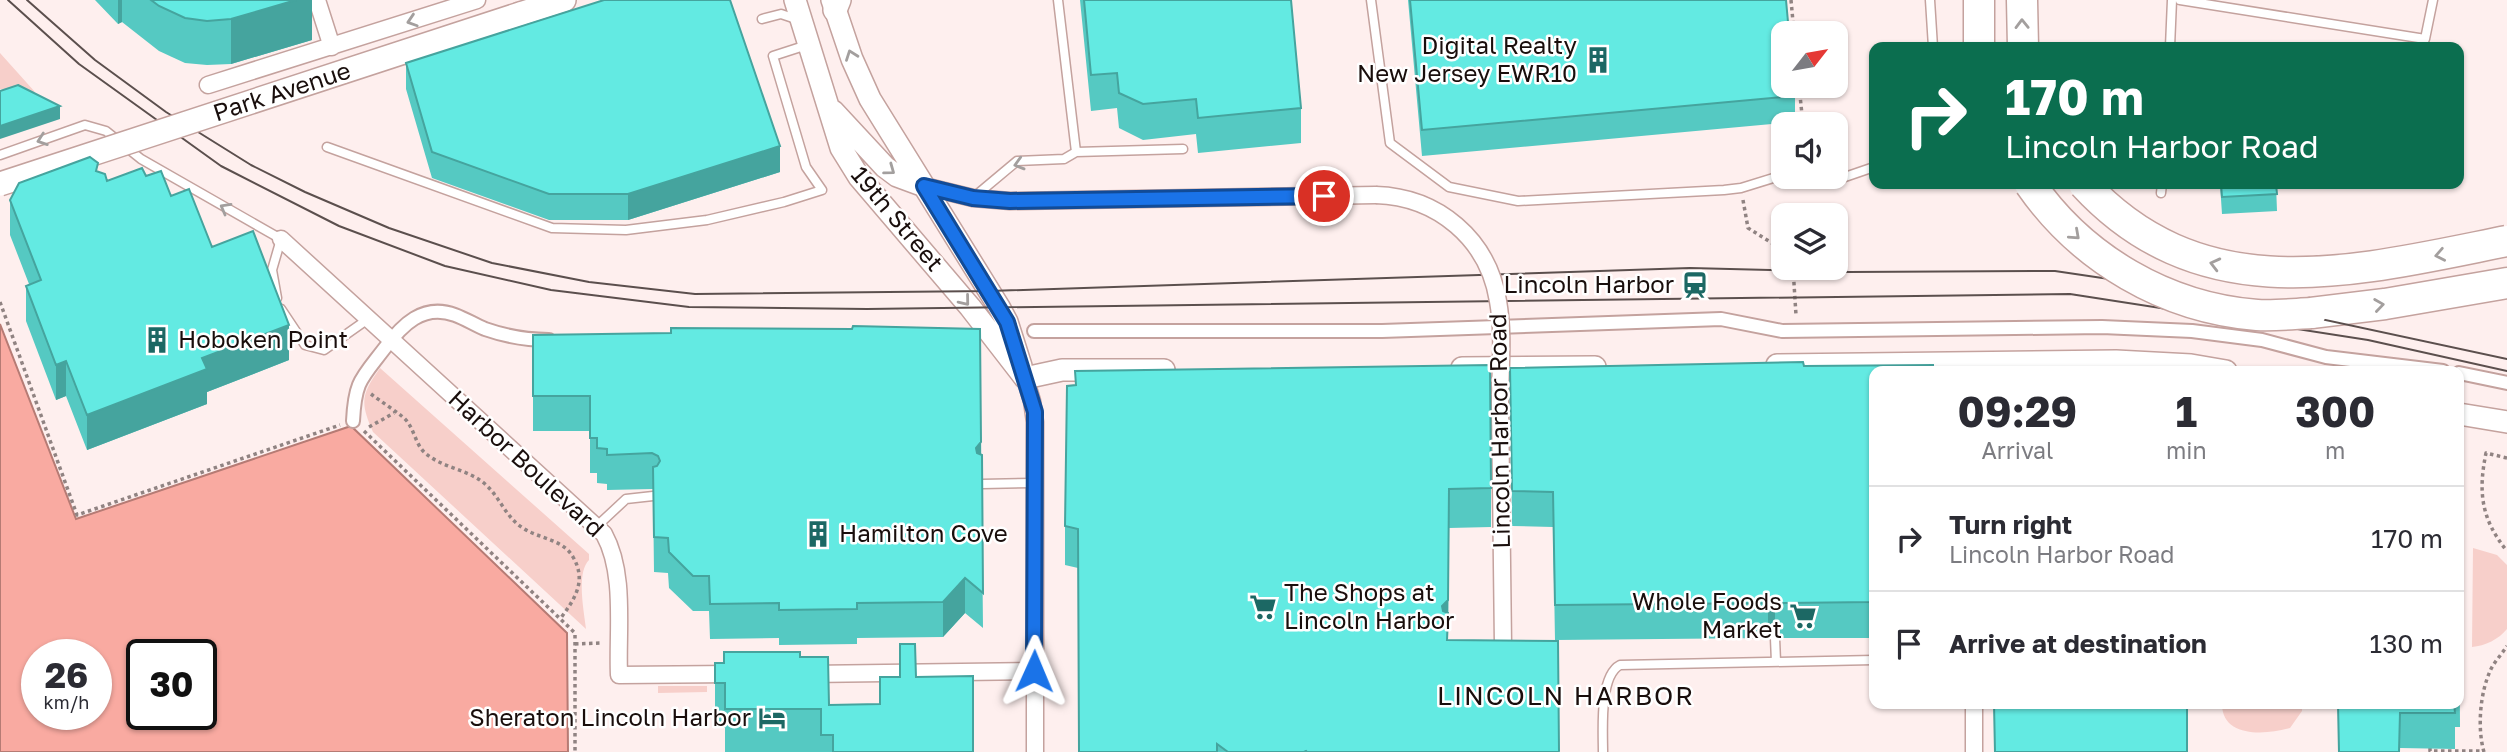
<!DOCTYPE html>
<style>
:root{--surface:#fff;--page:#f7f7f7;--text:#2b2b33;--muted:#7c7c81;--line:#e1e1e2}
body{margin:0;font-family:"Golos Text",sans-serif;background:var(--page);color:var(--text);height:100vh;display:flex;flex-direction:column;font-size:26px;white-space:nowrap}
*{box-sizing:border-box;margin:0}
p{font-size:23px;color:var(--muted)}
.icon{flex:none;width:38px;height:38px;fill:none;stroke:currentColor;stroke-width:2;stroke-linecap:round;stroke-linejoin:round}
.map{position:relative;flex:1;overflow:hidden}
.details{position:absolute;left:1869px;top:366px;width:595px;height:343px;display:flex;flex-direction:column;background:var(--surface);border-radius:14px;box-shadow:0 2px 5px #0004}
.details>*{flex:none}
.top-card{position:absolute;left:1869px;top:42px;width:595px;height:147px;border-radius:14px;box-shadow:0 2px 5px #0004;background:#0b6e4f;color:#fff;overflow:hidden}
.needle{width:46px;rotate:59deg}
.buttons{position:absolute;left:1771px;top:21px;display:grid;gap:14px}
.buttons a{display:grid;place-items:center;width:77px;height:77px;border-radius:14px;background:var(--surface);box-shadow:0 2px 5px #0004;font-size:35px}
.speed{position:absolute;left:21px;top:639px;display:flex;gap:14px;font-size:35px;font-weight:700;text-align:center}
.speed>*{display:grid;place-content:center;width:91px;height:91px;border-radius:50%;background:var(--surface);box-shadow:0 2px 5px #0004;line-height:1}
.speed small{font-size:18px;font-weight:400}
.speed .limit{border:4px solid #111;border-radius:10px;background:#fff;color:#111}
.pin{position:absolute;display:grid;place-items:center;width:60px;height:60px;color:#fff;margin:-30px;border:4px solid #fff;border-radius:50%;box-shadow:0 2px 7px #0007}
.me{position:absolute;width:77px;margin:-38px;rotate:1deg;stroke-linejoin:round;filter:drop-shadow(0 0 5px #0008)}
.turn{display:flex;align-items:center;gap:24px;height:147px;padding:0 21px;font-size:32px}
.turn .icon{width:91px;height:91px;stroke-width:2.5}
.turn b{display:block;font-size:49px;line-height:60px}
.eta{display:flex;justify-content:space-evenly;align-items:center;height:119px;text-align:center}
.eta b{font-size:42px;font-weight:700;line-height:49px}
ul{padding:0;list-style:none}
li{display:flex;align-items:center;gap:21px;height:105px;padding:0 21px;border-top:2px solid var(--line)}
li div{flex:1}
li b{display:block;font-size:26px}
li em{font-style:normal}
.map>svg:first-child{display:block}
</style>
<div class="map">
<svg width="2507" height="752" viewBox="0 0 2507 752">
<rect width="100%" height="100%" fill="#feefee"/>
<path fill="#f7cfca" d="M 0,53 L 35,92 L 0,89 Z
M 380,368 L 589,554 L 589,560 C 576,573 584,611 586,629 L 373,432 C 360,402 361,395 380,368 Z
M 2473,548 L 2497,555 L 2507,565 L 2507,629 C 2499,639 2485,646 2472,647 Z
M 658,686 L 707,686 L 707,692 L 658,693 Z
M 2222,704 L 2302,704 L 2302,711 L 2290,728 C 2266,735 2222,738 2222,704 Z"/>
<path fill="#f9aaa1" stroke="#b67b74" stroke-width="2" fill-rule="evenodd" d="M 0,324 L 76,519 L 351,426 L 567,633 L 568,752 L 0,752 ZM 37,654 L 96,654 L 96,714 L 37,714 ZM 142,654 L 201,654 L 201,714 L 142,714 Z"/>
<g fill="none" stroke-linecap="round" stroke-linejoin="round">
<defs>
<path id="service" d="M 1058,0 L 1076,152 L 1183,149
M 1371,0 L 1390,143 L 1449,187 L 1518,201 L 1724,190 L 1741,188 L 1783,175
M 1930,0 L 1933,47
M 2180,0 L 2425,39 L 2433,0
M 762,19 L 781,14 L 799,20
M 2170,47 L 2172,0
M 327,147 L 552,228 L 626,230 L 707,220 L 784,202 L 822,190 L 806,167 L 773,56 L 807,45
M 0,155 L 85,125 L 106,131 L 141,159 L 281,239 L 272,270 L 277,298
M 1834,177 L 1842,178 L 1874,167
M 2161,193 L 2162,184
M 974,197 L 1017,161 L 1064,159 L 1076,152
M 281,309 L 305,345 L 324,350 L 368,319
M 982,484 L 1035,483
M 597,526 L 626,499 L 653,496
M 1775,638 L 1776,662
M 1603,752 C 1603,731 1599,676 1620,665 L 1874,660"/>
<path id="pedestrian" d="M 1034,331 L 1382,331 L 1721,319 L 1782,331 L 2102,327 L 2192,331 L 2262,340 L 2326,357 L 2443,371
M 2459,373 L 2507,383
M 353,421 C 355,381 361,379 384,349 C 402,325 423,303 455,315 C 466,319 475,325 485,329 C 505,336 527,340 549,340"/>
<path id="minor" d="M 317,0 L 332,47
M 208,85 L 477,0
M 924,186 L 973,198 L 1010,201 L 1376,195
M 281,239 L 604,534 C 626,574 617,631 619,675 L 734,674
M 1025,378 L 1032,401 L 1035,422 L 1035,752
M 1500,403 L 1503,645
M 809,674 L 1034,671
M 1974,704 L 1974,752"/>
<path id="tertiary" d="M 795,0 L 841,148 L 859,177 L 970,307 L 1025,378
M 832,0 L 852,59 L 870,99 L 999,307 L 1007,322 L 1021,366
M 833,111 L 885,167 L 897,176 L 924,186
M 1777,365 L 2116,361 L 2191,365 L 2226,371
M 1462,368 L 1595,367
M 1025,378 L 1062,370 L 1164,370
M 2459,414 L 2507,422"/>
<path id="secondary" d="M 835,10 L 839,0
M 520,14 L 564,0"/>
<path id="motorway" d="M 1979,0 L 1979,47
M 2022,0 L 2023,47
M 2311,313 L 2385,304 L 2507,283"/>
</defs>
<use href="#service" stroke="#c4a29e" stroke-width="11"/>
<use href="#pedestrian" stroke="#c4a29e" stroke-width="16"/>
<use href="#minor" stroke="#c4a29e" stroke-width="19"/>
<use href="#tertiary" stroke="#c4a29e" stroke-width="24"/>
<use href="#secondary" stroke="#c4a29e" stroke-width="26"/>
<use href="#motorway" stroke="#c4a29e" stroke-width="33"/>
<path stroke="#908382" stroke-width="3.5" stroke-dasharray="3.5 3.5" stroke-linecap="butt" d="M 1791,0 L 1794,33
M 1799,86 L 1803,124
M 1743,200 L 1748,228 L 1783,250
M 1793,268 L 1796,315
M 0,302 L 77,515 L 340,425
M 371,394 C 380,401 399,413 405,419 C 414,428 415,443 424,452 C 441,468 468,469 485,484 C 500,497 506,518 523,528 C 539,539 563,539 573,557 C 587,581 575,599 560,619
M 369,427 L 394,413
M 364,431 L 575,633 L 575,752
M 2507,458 L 2486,453 C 2478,492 2481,519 2507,551
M 575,644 L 600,643
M 2430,748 L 2430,751 L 2483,751
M 2484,752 C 2477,728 2480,692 2491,669 C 2495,661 2502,654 2507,646"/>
<use href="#service" stroke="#fff" stroke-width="8"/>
<use href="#pedestrian" stroke="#fff" stroke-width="12"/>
<use href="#minor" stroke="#fff" stroke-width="16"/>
<use href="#tertiary" stroke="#fff" stroke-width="21"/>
<use href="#secondary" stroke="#fff" stroke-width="23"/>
<use href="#motorway" stroke="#fff" stroke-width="30"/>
<path stroke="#5b4f4d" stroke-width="2" d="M 8,0 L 79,64 L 221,166 L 339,226 L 445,266 L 551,290 L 689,307 L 867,309 L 2070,294 L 2368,340 L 2507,371
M 27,0 L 95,60 L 166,112 L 251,165 L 305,192 L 389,228 L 492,263 L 589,282 L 695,294 L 990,291 L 1690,268 L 1849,272 L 2055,271 L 2190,291 L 2507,359"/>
<defs>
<path id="minor-bridge" d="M 1376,195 C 1438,197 1488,239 1498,301 C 1504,334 1500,370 1500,403"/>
<path id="secondary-bridge" d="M 0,184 L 520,14"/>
<path id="motorway-bridge" d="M 2030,184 C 2082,259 2166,308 2257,315 C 2275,316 2293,314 2311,313
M 2084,184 C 2203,313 2356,271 2507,241"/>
</defs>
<use href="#minor-bridge" stroke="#c4a29e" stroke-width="19" stroke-linecap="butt"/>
<use href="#secondary-bridge" stroke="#c4a29e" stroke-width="26" stroke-linecap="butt"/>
<use href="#motorway-bridge" stroke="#c4a29e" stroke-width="33" stroke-linecap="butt"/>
<use href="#minor-bridge" stroke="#fff" stroke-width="16"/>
<use href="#secondary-bridge" stroke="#fff" stroke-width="23"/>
<use href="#motorway-bridge" stroke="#fff" stroke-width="30"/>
</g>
<path fill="#55c9c2" d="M 95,0 L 312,0 L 312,40 L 231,64 L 207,65 L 185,63 L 159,51 L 122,22 L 118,24 Z
M 1080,0 L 1291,0 L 1301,108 L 1301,143 L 1198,153 L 1196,134 L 1143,140 L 1119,128 L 1117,108 L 1091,111 Z
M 1408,0 L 1786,0 L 1795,96 L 1795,122 L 1422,156 Z
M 406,63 L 780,172 L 628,220 L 549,220 L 432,178 L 406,89 Z
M 98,172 L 107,181 L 146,176 L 171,196 L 212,247 L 289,360 L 207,392 L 207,404 L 87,450 L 66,396 L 56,400 L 26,321 L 26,286 L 29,284 L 10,235 L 10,200 Z
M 2220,184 L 2276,184 L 2277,211 L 2222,214 Z
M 980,329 L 983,628 L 965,613 L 943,637 L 857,638 L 857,644 L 779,645 L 779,638 L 710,639 L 709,611 L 693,611 L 669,588 L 668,573 L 654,572 L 653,489 L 607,490 L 607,484 L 597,483 L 597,473 L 590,473 L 590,431 L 533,431 L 533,335 Z
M 1804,366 L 1874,371 L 1874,638 L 1782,638 L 1780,634 L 1775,632 L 1771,633 L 1768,638 L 1555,640 L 1553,527 L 1512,526 L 1510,368 Z
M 1075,371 L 1491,488 L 1491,527 L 1449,528 L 1448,640 L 1559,752 L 1079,752 L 1078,568 L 1065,565 L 1065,526 L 1075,386 Z
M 2459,564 L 2460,727 L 2455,727 L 2455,749 L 2400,748 L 2338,704 L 2459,704 Z
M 800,657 L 829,705 L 880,704 L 916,677 L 973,752 L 725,752 L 725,728 L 715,728 L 715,663 Z"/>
<path fill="#45a49e" d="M 118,0 L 122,0 L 122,22 L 118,24 Z
M 296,0 L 312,0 L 312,40 L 231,64 L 231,19 Z
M 60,106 L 60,119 L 0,139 L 0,126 Z
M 780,146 L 780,172 L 628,220 L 628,194 Z
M 289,325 L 289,360 L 207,392 L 207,404 L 87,450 L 87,415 L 202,358 Z
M 66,361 L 66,396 L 56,400 L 56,365 Z
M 981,442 L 981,478 L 976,448 Z
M 1449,489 L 1448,639 L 1447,679 L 1442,606 Z
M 965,578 L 965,613 L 943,637 L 943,602 Z
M 1775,596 L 1775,632 L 1771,633 L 1768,638 L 1768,603 L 1771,598 Z"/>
<path fill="#63eae2" stroke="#45a49e" stroke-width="2" d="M 151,0 L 296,0 L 231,19 L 207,21 L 185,18 L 159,6 Z
M 604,0 L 730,0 L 780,146 L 628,194 L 549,194 L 432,152 L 406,63 Z
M 1084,0 L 1291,0 L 1301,108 L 1198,118 L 1196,99 L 1143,104 L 1119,93 L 1117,73 L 1091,75 Z
M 1410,0 L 1786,0 L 1789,33 L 1783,33 L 1783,86 L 1794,86 L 1795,96 L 1422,130 Z
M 18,85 L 60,106 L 0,126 L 0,91 Z
M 90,157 L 98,163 L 96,171 L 105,174 L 107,181 L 142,168 L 146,176 L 161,171 L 171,196 L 189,189 L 212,247 L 253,231 L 289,325 L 202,358 L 207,369 L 87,415 L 66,361 L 56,365 L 26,286 L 41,280 L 10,200 L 19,183 Z
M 2221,184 L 2276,184 L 2277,194 L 2222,197 Z
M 853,326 L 980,329 L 981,442 L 976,448 L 977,453 L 982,455 L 983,593 L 965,578 L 943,602 L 857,603 L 857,609 L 779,610 L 779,603 L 710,604 L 709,576 L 693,576 L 669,552 L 668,538 L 654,537 L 653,467 L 657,466 L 660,461 L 658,456 L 652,453 L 607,455 L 607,449 L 597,448 L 597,438 L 590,438 L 590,396 L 533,396 L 533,335 L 671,333 L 671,328 L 852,329 Z
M 1803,362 L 1804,366 L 1933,365 L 1933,371 L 1874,371 L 1874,602 L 1782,603 L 1780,599 L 1775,596 L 1771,598 L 1768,603 L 1555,605 L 1553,492 L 1512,491 L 1510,368 Z
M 1490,365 L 1491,488 L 1449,489 L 1448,600 L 1442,606 L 1443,611 L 1448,613 L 1447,640 L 1558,641 L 1559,751 L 1558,752 L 1307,752 L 1306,751 L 1304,752 L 1228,752 L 1217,744 L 1217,752 L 1079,752 L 1078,529 L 1065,526 L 1067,386 L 1076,385 L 1075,371 Z
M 2185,368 L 2185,371 L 1997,371 L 1997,369 Z
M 2459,564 L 2460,692 L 2459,692 Z
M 900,644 L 915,644 L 916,677 L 973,676 L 973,752 L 833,752 L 833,735 L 821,735 L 821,709 L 725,709 L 725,683 L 715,683 L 715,663 L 724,663 L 724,652 L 800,652 L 800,657 L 828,657 L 829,705 L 880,704 L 880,677 L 900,677 Z
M 1994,704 L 2187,704 L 2187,752 L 1995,752 Z
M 2338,704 L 2454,704 L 2455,713 L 2400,713 L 2399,752 L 2339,752 Z"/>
<defs><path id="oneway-chevron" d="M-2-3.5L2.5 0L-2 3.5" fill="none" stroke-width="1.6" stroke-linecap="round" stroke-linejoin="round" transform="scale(1.75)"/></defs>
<g stroke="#a39f9e">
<use href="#oneway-chevron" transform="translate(412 21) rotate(162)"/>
<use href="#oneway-chevron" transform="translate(2022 24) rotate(-91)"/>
<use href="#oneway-chevron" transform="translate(851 55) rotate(-110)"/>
<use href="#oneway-chevron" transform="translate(42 140) rotate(161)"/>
<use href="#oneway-chevron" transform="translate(1019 164) rotate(164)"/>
<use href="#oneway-chevron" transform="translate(890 170) rotate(36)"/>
<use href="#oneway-chevron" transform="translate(225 208) rotate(-151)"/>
<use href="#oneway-chevron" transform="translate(2075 235) rotate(42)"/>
<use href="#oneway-chevron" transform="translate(2440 255) rotate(169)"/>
<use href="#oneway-chevron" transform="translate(2215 264) rotate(-166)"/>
<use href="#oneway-chevron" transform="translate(965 301) rotate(51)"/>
<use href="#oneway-chevron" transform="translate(2379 305) rotate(-8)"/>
</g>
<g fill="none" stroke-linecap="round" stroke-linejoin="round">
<defs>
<path id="route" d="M 1034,671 L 1035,412 L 1007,322 L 924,186 L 973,198 L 1010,201 L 1324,196"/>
</defs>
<use href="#route" stroke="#114b97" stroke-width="18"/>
<use href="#route" stroke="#1a73e8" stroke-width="12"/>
</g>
<defs>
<symbol id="building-bare" viewBox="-9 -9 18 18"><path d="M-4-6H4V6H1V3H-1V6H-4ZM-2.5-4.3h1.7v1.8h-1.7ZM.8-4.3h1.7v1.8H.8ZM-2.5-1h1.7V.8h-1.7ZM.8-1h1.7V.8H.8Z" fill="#1c6864" stroke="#fff" stroke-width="2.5" paint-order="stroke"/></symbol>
<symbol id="station-bare" viewBox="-9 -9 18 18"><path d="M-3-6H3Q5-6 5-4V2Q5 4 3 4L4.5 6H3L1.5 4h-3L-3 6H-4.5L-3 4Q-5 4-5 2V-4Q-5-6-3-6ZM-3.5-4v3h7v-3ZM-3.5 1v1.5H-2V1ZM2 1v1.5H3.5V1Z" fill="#1c6864" stroke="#fff" stroke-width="2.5" paint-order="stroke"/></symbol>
<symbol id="supermarket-bare" viewBox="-9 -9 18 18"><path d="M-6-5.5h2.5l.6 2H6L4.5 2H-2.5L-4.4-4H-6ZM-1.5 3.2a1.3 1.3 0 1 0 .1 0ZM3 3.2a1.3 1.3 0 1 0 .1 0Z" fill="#1c6864" stroke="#fff" stroke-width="2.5" paint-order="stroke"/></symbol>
<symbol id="hotel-bare" viewBox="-9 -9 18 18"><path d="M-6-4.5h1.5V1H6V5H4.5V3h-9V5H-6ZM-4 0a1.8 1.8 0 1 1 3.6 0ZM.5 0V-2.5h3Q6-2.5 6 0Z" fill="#1c6864" stroke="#fff" stroke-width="2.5" paint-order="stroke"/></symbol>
</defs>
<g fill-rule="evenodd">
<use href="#building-bare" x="1579" y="41" width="38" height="38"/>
<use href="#station-bare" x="1676" y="266" width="38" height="38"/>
<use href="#building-bare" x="138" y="321" width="38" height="38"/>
<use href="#building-bare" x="799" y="515" width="38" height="38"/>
<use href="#supermarket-bare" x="1244" y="588" width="38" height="38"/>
<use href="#supermarket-bare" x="1784" y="597" width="38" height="38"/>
<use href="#hotel-bare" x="753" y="699" width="38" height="38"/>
</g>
<g text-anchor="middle" stroke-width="5" stroke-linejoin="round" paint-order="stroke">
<g font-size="24" fill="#190e0c" stroke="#fff" text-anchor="end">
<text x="1577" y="54">Digital Realty<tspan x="1577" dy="28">New Jersey EWR10</tspan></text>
<text x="1674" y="293">Lincoln Harbor</text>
<text x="178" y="348" text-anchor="start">Hoboken Point</text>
<text x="839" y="542" text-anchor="start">Hamilton Cove</text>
<text x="1284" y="601" text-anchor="start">The Shops at<tspan x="1284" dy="28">Lincoln Harbor</tspan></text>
<text x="1782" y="610">Whole Foods<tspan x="1782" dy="28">Market</tspan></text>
<text x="751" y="726">Sheraton Lincoln Harbor</text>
</g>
<g font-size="24" fill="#190e0c" stroke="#fff">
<text transform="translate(282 92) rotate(-18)" y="8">Park Avenue</text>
<text transform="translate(897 219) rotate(50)" y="8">19th Street</text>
<text transform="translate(1500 431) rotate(-91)" y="8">Lincoln Harbor Road</text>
<text transform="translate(526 464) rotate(43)" y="8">Harbor Boulevard</text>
</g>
<g font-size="26" letter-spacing="2" fill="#190e0c" stroke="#fff">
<text x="1566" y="705">LINCOLN HARBOR</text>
</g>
</g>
</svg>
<div class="buttons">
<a><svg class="needle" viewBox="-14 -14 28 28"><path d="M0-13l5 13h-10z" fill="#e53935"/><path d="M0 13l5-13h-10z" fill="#7c7c81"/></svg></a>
<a><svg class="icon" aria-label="sound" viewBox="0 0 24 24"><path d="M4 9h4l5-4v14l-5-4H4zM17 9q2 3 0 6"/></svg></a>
<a><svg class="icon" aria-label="layers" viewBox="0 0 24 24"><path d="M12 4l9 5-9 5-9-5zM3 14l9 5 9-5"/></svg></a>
</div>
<div class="speed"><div>26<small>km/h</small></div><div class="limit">30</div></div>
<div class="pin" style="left:1324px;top:196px;background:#d93025"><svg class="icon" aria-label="arrive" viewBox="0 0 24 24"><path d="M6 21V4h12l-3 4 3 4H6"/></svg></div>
<svg class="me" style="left:1034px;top:671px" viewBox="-20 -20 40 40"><path d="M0-17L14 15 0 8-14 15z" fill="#1a73e8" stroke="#fff" stroke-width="4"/></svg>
<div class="top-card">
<div class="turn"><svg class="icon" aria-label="right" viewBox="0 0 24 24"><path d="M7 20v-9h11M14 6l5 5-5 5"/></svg><div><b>170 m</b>Lincoln Harbor Road</div></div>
</div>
<section class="details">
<div class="eta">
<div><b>09:29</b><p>Arrival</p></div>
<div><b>1</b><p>min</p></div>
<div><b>300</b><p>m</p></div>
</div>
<ul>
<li><svg class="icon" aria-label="right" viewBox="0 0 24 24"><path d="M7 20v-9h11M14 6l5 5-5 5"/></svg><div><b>Turn right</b><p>Lincoln Harbor Road</p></div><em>170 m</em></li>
<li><svg class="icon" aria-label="arrive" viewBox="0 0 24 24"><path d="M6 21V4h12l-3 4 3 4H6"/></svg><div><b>Arrive at destination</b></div><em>130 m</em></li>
</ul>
</section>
</div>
